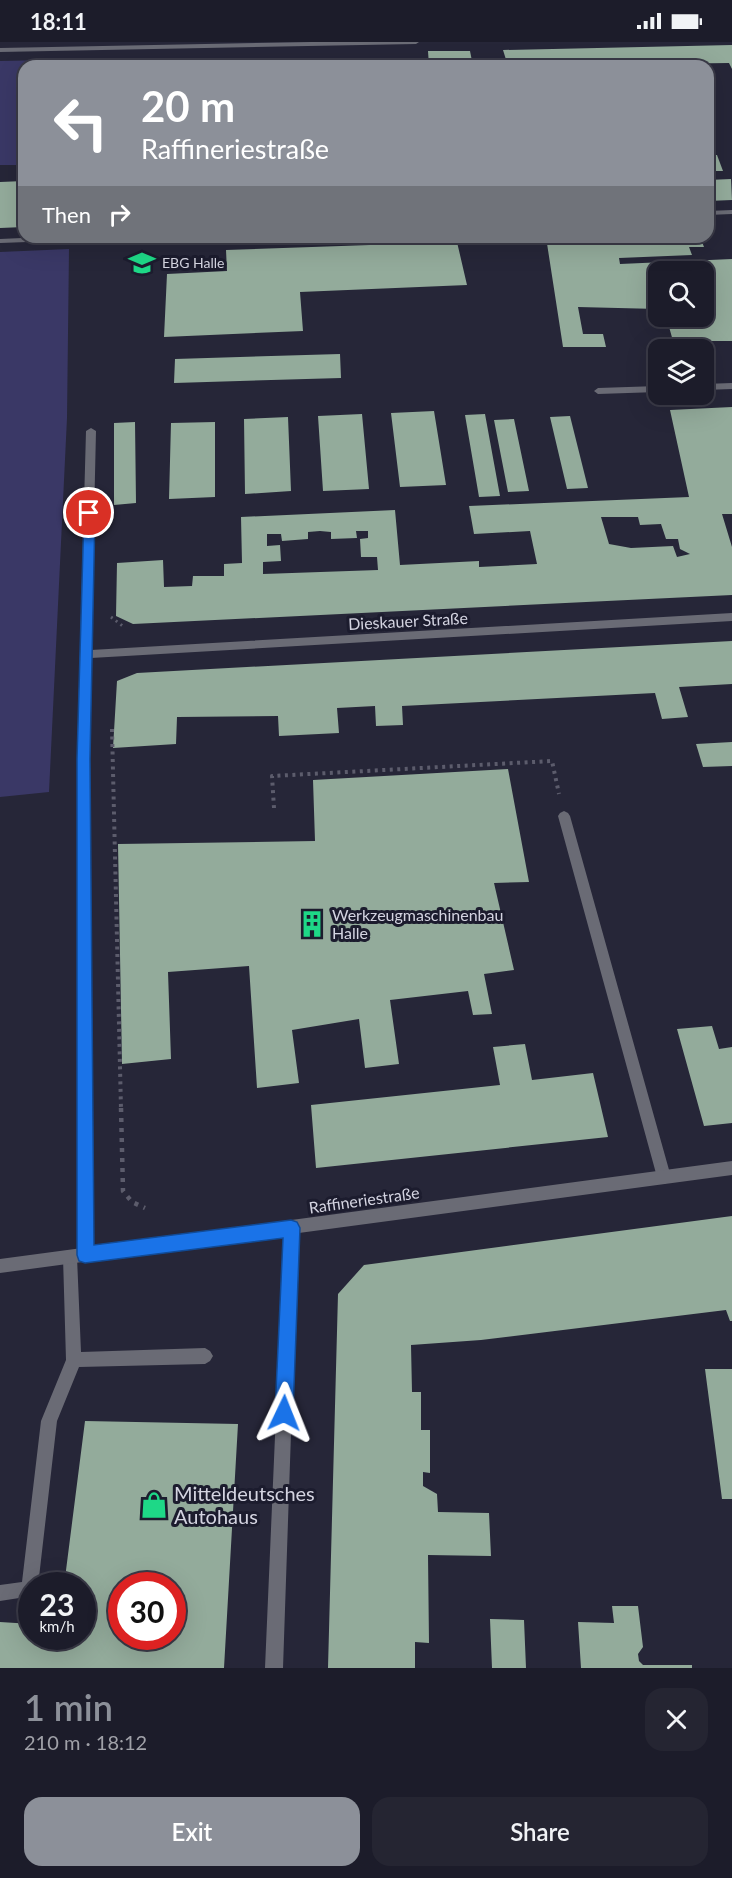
<!DOCTYPE html>
<meta charset="utf-8">
<style>
:root{--surface:#1c1c2a;--page:#252532;--text:#f1f3f6;--muted:#a0a1a8;--line:#3a3a47;--accent:#8c9099}
body{margin:0;font-family:Lato,sans-serif;background:var(--page);color:var(--text);height:100vh;display:flex;flex-direction:column;font-size:22px;white-space:nowrap}
*{box-sizing:border-box;margin:0}
p{font-size:20px;color:var(--muted)}
.icon{flex:none;width:33px;height:33px;fill:none;stroke:currentColor;stroke-width:2;stroke-linecap:round;stroke-linejoin:round}
.map{position:relative;height:1626px;overflow:hidden}
.details{display:flex;flex-direction:column;background:var(--surface);flex:1}
.details>*{flex:none}
.top-card{position:absolute;left:18px;top:18px;width:696px;height:183px;border-radius:18px;box-shadow:0 6px 24px #0002,0 0 0 2px var(--line);background:#8c9099;color:#fff;overflow:hidden}
.buttons{position:absolute;left:648px;top:219px;display:grid;gap:12px}
.buttons a{display:grid;place-items:center;width:66px;height:66px;border-radius:12px;background:var(--surface);box-shadow:0 6px 24px #0002,0 0 0 2px var(--line);font-size:30px}
.speed{position:absolute;left:18px;top:1530px;display:flex;gap:12px;font-size:30px;font-weight:700;text-align:center}
.speed>*{display:grid;place-content:center;width:78px;height:78px;border-radius:50%;background:var(--surface);box-shadow:0 6px 24px #0002,0 0 0 2px var(--line);line-height:1}
.speed small{font-size:15px;font-weight:400}
.speed .limit{border:9px solid #d22;background:#fff;color:#111}
.pin{position:absolute;display:grid;place-items:center;width:51px;height:51px;color:#fff;margin:-26px;border:3px solid #fff;border-radius:50%;box-shadow:0 2px 6px #0007}
.me{position:absolute;width:66px;margin:-33px;rotate:2deg;stroke-linejoin:round;filter:drop-shadow(0 0 4px #0008)}
.turn{display:flex;align-items:center;gap:21px;height:126px;padding:0 24px;font-size:27px}
.turn .icon{width:78px;height:78px;stroke-width:2.5}
.turn b{display:block;font-size:42px;line-height:51px}
.then{display:flex;align-items:center;height:57px;padding:0 24px;background:#0003;gap:12px;font-size:22px}
.round{display:grid;place-items:center;flex:none;width:63px;height:63px;border-radius:18px;background:var(--page)}
.overview{display:flex;align-items:center;justify-content:space-between;height:102px;padding:0 24px}
h1{font-size:36px;font-weight:600;line-height:45px;color:var(--accent)}
.button{display:flex;gap:12px;margin-top:auto;padding:12px 24px}
.button a{flex:1;height:69px;border-radius:18px;background:var(--accent);color:#fff;font-size:24px;font-weight:600;line-height:69px;text-align:center}
.button a+a{background:var(--page);color:var(--text)}
.status{display:flex;justify-content:space-between;align-items:center;height:42px;padding:0 30px;background:var(--surface);direction:ltr}
.status svg{height:16px;fill:currentColor}
.map>svg:first-child{display:block}
</style>
<div class="status"><b>18:11</b><svg viewBox="0 0 49 12"><path d="M0 12V9h3v3zM5 12V6h3v6zM10 12V3h3v9zM15 12V0h3v12zM26 1h20v11H26zM47 4h2v5h-2z"/></svg></div>
<div class="map">
<svg width="732" height="1626" viewBox="0 0 732 1626">
<rect width="100%" height="100%" fill="#262638"/>
<path fill="#3a3866" d="M 154,16 L 153,24 L 24,24 L 24,123 L 0,123 L 0,19 Z
M 69,207 L 67,376 L 49,750 L 0,755 L 0,210 Z"/>
<path fill="#93ab9b" fill-rule="evenodd" d="M 732,3 L 732,27 L 729,21 L 508,24 L 503,8 Z
M 428,9 L 470,9 L 473,24 L 429,24 Z
M 708,113 L 717,113 L 723,129 L 708,129 Z
M 731,137 L 732,158 L 708,159 L 708,138 Z
M 24,139 L 24,185 L 0,186 L 0,140 Z
M 546,195 L 700,195 L 704,205 L 689,205 L 692,213 L 619,216 L 620,222 L 732,217 L 732,299 L 673,299 L 666,274 L 704,274 L 704,230 L 658,230 L 658,267 L 578,265 L 583,292 L 603,292 L 606,305 L 563,305 Z
M 457,200 L 467,243 L 300,250 L 303,289 L 164,295 L 167,232 L 227,229 L 226,208 Z
M 340,312 L 341,336 L 174,341 L 175,317 Z
M 732,365 L 732,472 L 722,472 L 732,505 L 732,553 L 133,582 L 116,574 L 117,521 L 163,518 L 164,545 L 192,544 L 193,534 L 224,534 L 224,522 L 242,521 L 241,475 L 395,468 L 400,523 L 479,519 L 479,525 L 537,522 L 530,489 L 474,492 L 469,464 L 689,455 L 670,368 ZM 601,475 L 638,475 L 640,483 L 661,482 L 666,497 L 678,497 L 680,507 L 690,512 L 677,515 L 673,504 L 631,506 L 609,502 ZM 356,489 L 368,489 L 368,496 L 360,497 L 361,515 L 377,515 L 378,528 L 263,532 L 263,520 L 281,519 L 280,503 L 267,504 L 267,492 L 281,492 L 282,499 L 308,497 L 308,490 L 320,489 L 331,490 L 331,497 L 357,496 Z
M 434,369 L 446,443 L 400,445 L 391,371 Z
M 362,372 L 369,447 L 323,449 L 318,374 Z
M 485,372 L 500,454 L 479,455 L 465,373 Z
M 570,374 L 588,446 L 567,447 L 550,375 Z
M 288,375 L 291,449 L 245,452 L 244,377 Z
M 514,377 L 529,449 L 508,450 L 494,378 Z
M 135,380 L 136,461 L 114,463 L 114,381 Z
M 215,380 L 215,455 L 169,457 L 171,381 Z
M 732,599 L 732,642 L 679,645 L 688,675 L 662,677 L 655,651 L 402,664 L 403,683 L 376,684 L 375,664 L 337,666 L 339,691 L 279,694 L 278,674 L 177,675 L 176,702 L 113,706 L 117,639 L 137,631 Z
M 732,700 L 732,724 L 703,725 L 696,702 Z
M 508,727 L 529,840 L 494,841 L 514,928 L 484,932 L 492,972 L 473,973 L 468,949 L 390,958 L 399,1022 L 365,1026 L 359,977 L 292,988 L 299,1041 L 257,1046 L 249,924 L 168,930 L 171,1017 L 122,1022 L 118,802 L 315,799 L 313,738 Z
M 712,984 L 719,1007 L 732,1005 L 732,1081 L 704,1084 L 677,987 Z
M 525,1002 L 532,1038 L 593,1031 L 608,1095 L 316,1126 L 311,1063 L 500,1043 L 493,1005 Z
M 732,1174 L 732,1279 L 730,1279 L 726,1268 L 481,1298 L 411,1303 L 412,1350 L 421,1350 L 421,1388 L 430,1388 L 430,1431 L 423,1430 L 423,1444 L 437,1452 L 438,1470 L 489,1471 L 491,1514 L 428,1513 L 429,1601 L 415,1600 L 415,1626 L 328,1626 L 338,1252 L 364,1223 Z
M 705,1327 L 732,1327 L 732,1457 L 722,1457 Z
M 85,1379 L 238,1382 L 224,1626 L 0,1626 L 0,1580 L 32,1582 L 32,1594 L 82,1594 L 82,1544 L 64,1544 ZM 122,1544 L 172,1544 L 172,1594 L 122,1594 Z
M 612,1564 L 638,1564 L 643,1605 L 638,1612 L 639,1619 L 643,1623 L 692,1623 L 692,1626 L 581,1626 L 578,1580 L 614,1581 Z
M 490,1577 L 524,1578 L 526,1626 L 492,1626 Z"/>
<g fill="none" stroke-linecap="round" stroke-linejoin="round">
<path stroke="#5c5c6c" stroke-width="3" stroke-dasharray="2 4" stroke-linecap="butt" d="M 111,575 L 124,585"/>
<path stroke="#5c5c6c" stroke-width="4" stroke-dasharray="3 4.5" stroke-linecap="butt" d="M 112,687 L 121,1067
M 274,766 L 272,734 L 552,719 L 559,752"/>
<path stroke="#5c5c6c" stroke-width="4.5" stroke-dasharray="4 6" stroke-linecap="butt" d="M 121,1066 L 123,1149 L 132,1160 L 145,1166"/>
<path fill="#6a6b75" fill-rule="evenodd" d="M 44,195 L 114,195 L 110,197 L 0,201 L 0,197 Z
M 564,769 L 568,771 L 570,774 L 671,1135 L 669,1140 L 664,1142 L 659,1140 L 657,1135 L 558,774 L 560,771 Z
M 70,1208 L 75,1210 L 77,1215 L 81,1310 L 205,1306 L 210,1309 L 213,1314 L 210,1319 L 205,1322 L 79,1325 L 57,1379 L 38,1544 L 32,1544 L 32,1554 L 0,1559 L 0,1543 L 22,1540 L 41,1379 L 66,1318 L 63,1215 L 65,1210 Z"/>
<path fill="#6a6b75" fill-rule="evenodd" d="M 732,168 L 732,172 L 708,173 L 708,169 Z
M 732,341 L 732,347 L 704,348 L 704,342 Z
M 658,344 L 658,350 L 598,352 L 594,349 L 598,346 Z
M 91,386 L 96,389 L 91,608 L 732,571 L 732,579 L 91,616 L 89,717 L 92,1213 L 90,1218 L 85,1220 L 80,1218 L 78,1213 L 77,717 L 86,389 Z
M 291,1179 L 296,1181 L 298,1186 L 283,1626 L 265,1626 L 284,1186 L 286,1181 Z"/>
<path fill="#6a6b75" fill-rule="evenodd" d="M 311,0 L 419,0 L 416,2 L 0,10 L 0,6 Z
M 732,1119 L 732,1133 L 0,1231 L 0,1217 Z"/>
</g>
<path fill="#1a73e8" stroke="#114b97" stroke-width="1.5" d="M 89,468 L 95,471 L 90,717 L 94,1203 L 291,1178 L 297,1180 L 300,1186 L 293,1371 L 291,1378 L 284,1380 L 278,1378 L 275,1371 L 283,1196 L 85,1221 L 79,1219 L 77,1213 L 77,717 L 84,471 Z"/>
<defs>
<symbol id="school-bare" viewBox="-9 -9 18 18"><path d="M0-5L7-2L0 1L-7-2ZM-4 1L0 2.5L4 1V4Q0 6-4 4Z" fill="#1ed887" stroke="#1c1c2e" stroke-width="2.5" paint-order="stroke"/></symbol>
<symbol id="building-bare" viewBox="-9 -9 18 18"><path d="M-4-6H4V6H1V3H-1V6H-4ZM-2.5-4.3h1.7v1.8h-1.7ZM.8-4.3h1.7v1.8H.8ZM-2.5-1h1.7V.8h-1.7ZM.8-1h1.7V.8H.8Z" fill="#1ed887" stroke="#1c1c2e" stroke-width="2.5" paint-order="stroke"/></symbol>
<symbol id="shop-bare" viewBox="-9 -9 18 18"><path d="M-5-2.5h2.3a2.7 3.5 0 0 1 5.4 0H5L5.5 6h-11ZM-1.5-2.5h3a1.5 2.3 0 0 0-3 0Z" fill="#1ed887" stroke="#1c1c2e" stroke-width="2.5" paint-order="stroke"/></symbol>
</defs>
<g fill-rule="evenodd">
<use href="#school-bare" x="123" y="202" width="38" height="38"/>
<use href="#building-bare" x="293" y="863" width="38" height="38"/>
<use href="#shop-bare" x="135" y="1444" width="38" height="38"/>
</g>
<g text-anchor="middle" stroke-width="6" stroke-linejoin="round" paint-order="stroke">
<g font-size="14" fill="#d4d4e1" stroke="#1c1c2e" text-anchor="start">
<text x="162" y="226">EBG Halle</text>
</g>
<g font-size="16" fill="#d4d4e1" stroke="#1c1c2e">
<text transform="translate(408 579) rotate(-3)" y="6">Dieskauer Straße</text>
<text transform="translate(364 1158) rotate(-8)" y="6">Raffineriestraße</text>
</g>
<g font-size="16" fill="#d4d4e1" stroke="#1c1c2e" text-anchor="start">
<text x="332" y="879">Werkzeugmaschinenbau<tspan x="332" dy="18">Halle</tspan></text>
</g>
<g font-size="20" fill="#d4d4e1" stroke="#1c1c2e" text-anchor="start">
<text x="174" y="1459">Mitteldeutsches<tspan x="174" dy="23">Autohaus</tspan></text>
</g>
</g>
</svg>
<div class="buttons">
<a><svg class="icon" aria-label="search" viewBox="0 0 24 24"><circle cx="10" cy="10" r="6"/><path d="M15 15l6 6"/></svg></a>
<a><svg class="icon" aria-label="layers" viewBox="0 0 24 24"><path d="M12 4l9 5-9 5-9-5zM3 14l9 5 9-5"/></svg></a>
</div>
<div class="speed"><div>23<small>km/h</small></div><div class="limit">30</div></div>
<div class="pin" style="left:89px;top:471px;background:#d93025"><svg class="icon" aria-label="arrive" viewBox="0 0 24 24"><path d="M6 21V4h12l-3 4 3 4H6"/></svg></div>
<svg class="me" style="left:284px;top:1371px" viewBox="-20 -20 40 40"><path d="M0-17L14 15 0 8-14 15z" fill="#1a73e8" stroke="#fff" stroke-width="4"/></svg>
<div class="top-card">
<div class="turn"><svg class="icon" aria-label="left" viewBox="0 0 24 24"><path d="M17 20v-9H6M10 6l-5 5 5 5"/></svg><div><b>20 m</b>Raffineriestraße</div></div>
<div class="then">Then<svg class="icon" aria-label="right" viewBox="0 0 24 24"><path d="M7 20v-9h11M14 6l5 5-5 5"/></svg></div>
</div>
</div>
<section class="details">
<div class="overview"><div><h1>1 min</h1><p>210 m · 18:12</p></div><a class="round"><svg class="icon" aria-label="close" viewBox="0 0 24 24"><path d="M6 6l12 12M18 6L6 18"/></svg></a></div>
<div class="button"><a>Exit</a><a>Share</a></div>
</section>
